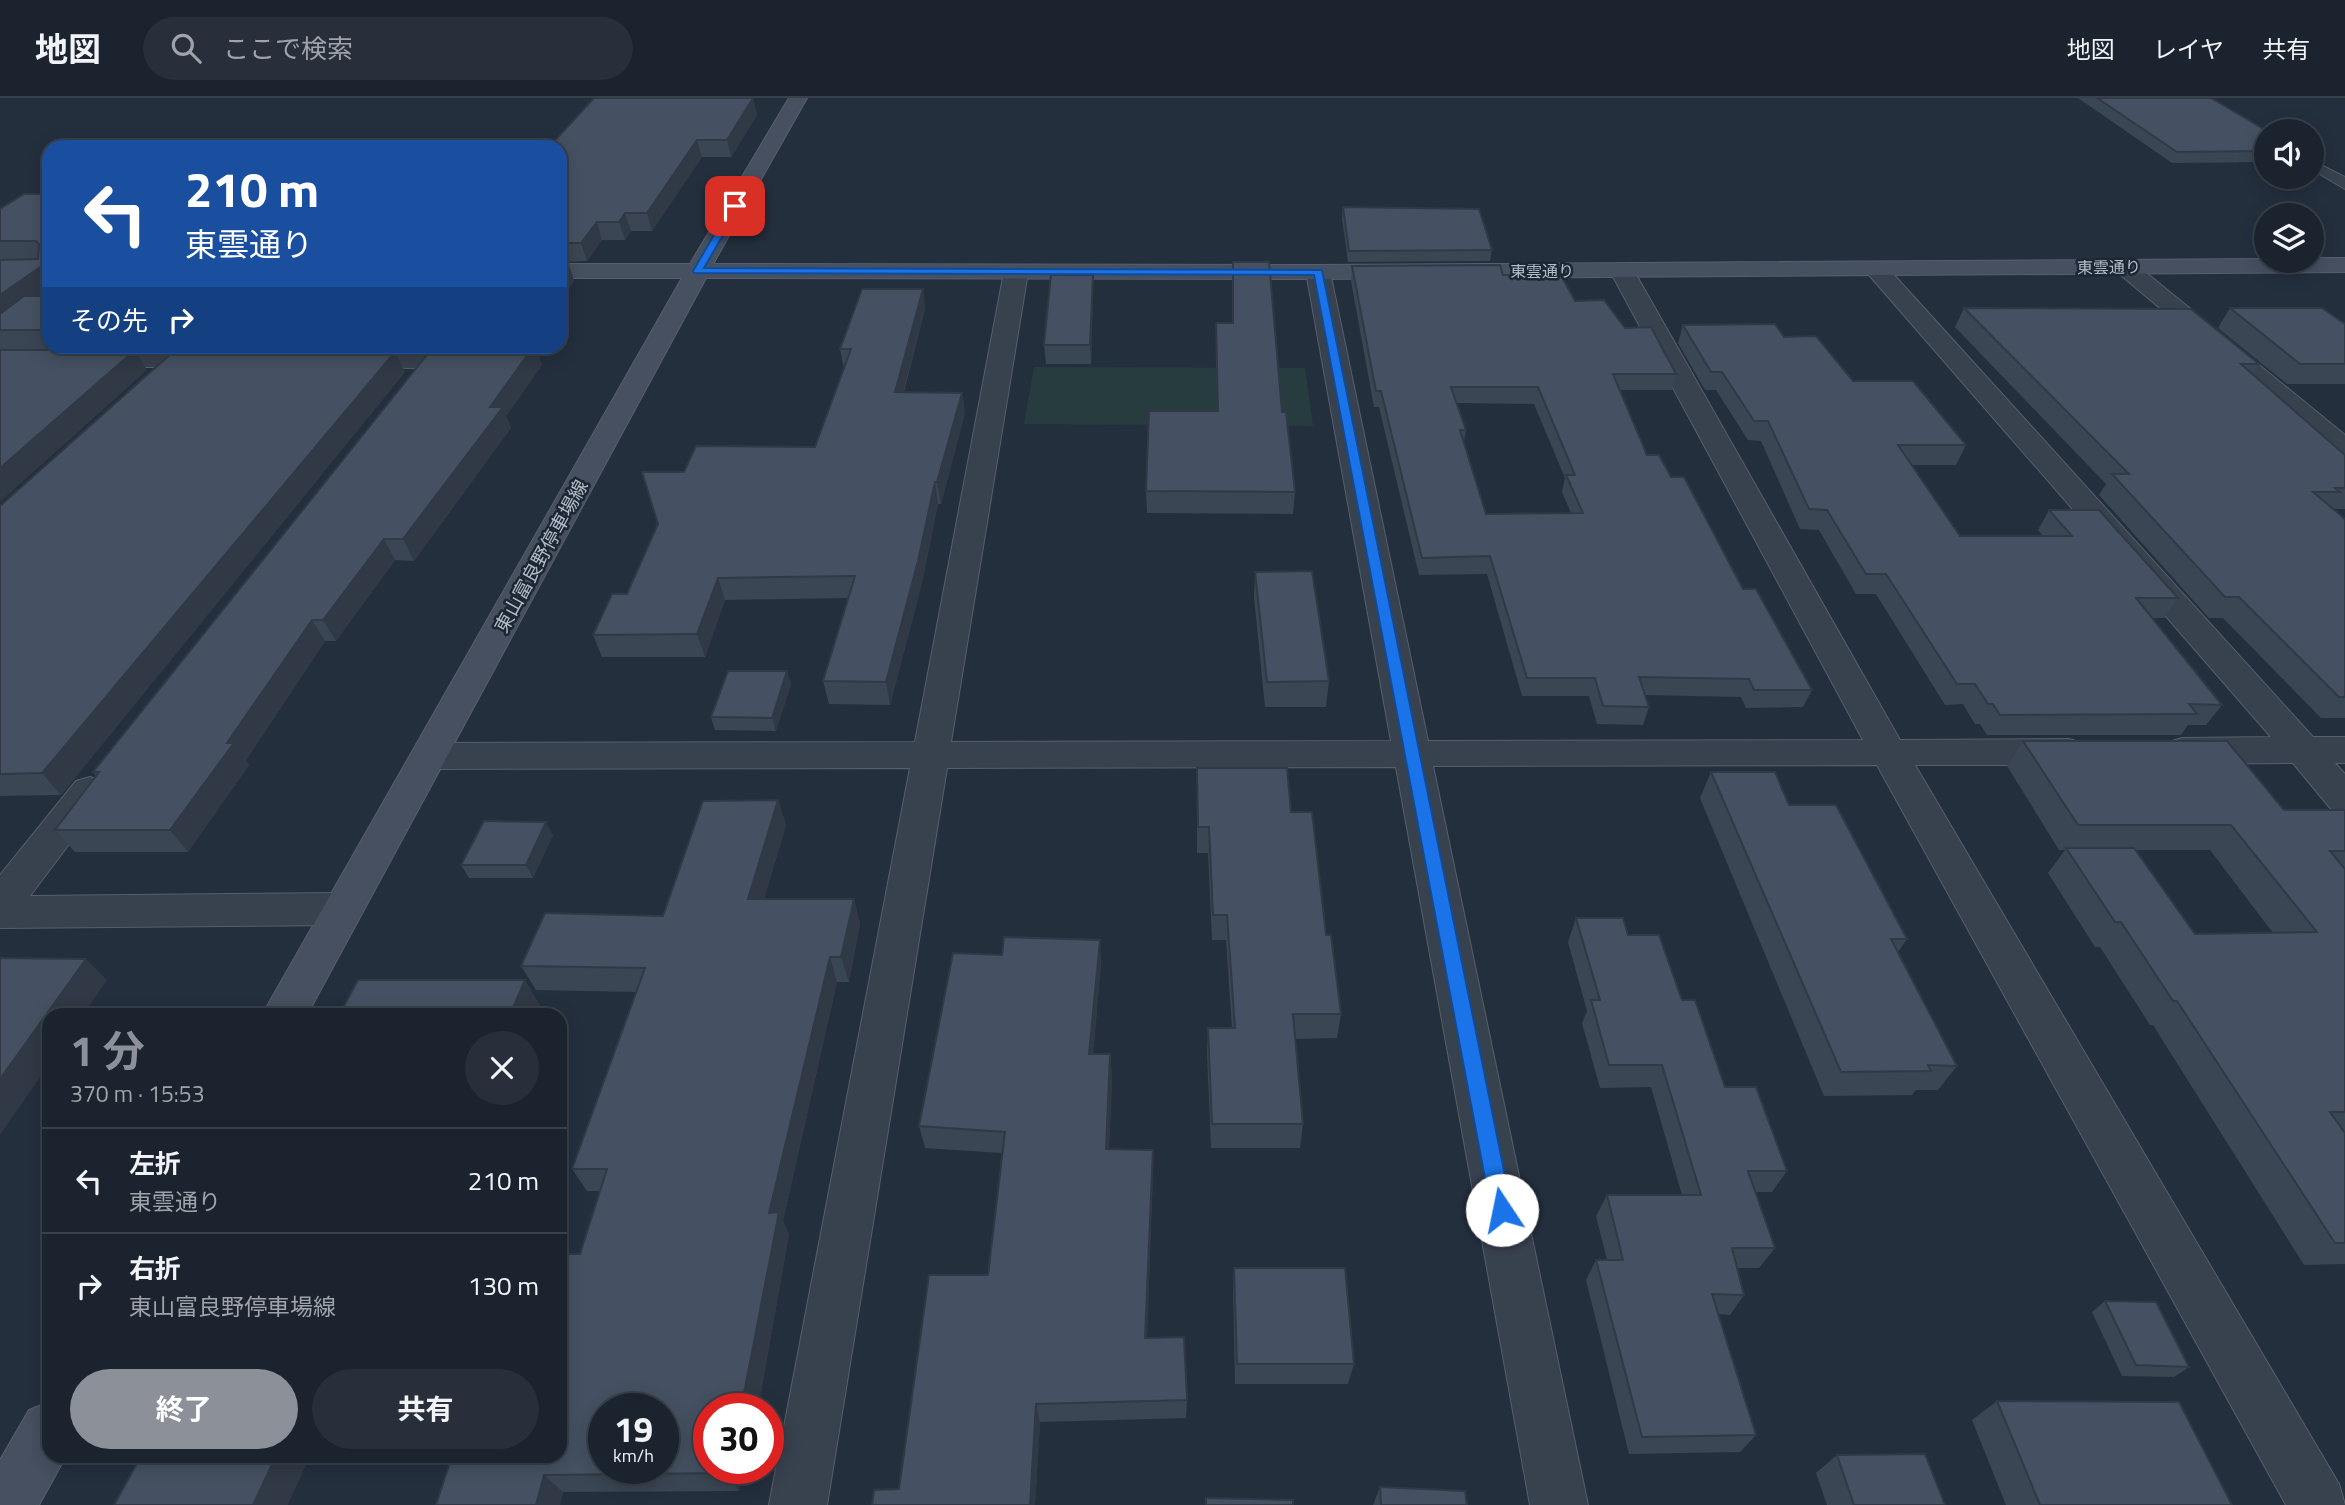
<!DOCTYPE html>
<html lang="ja">
<meta charset="utf-8">
<style>
:root{--surface:#1b232e;--page:#282f3a;--text:#f1f3f6;--muted:#a0a4aa;--line:#39404a;--accent:#8c9099}
body{margin:0;font-family:"Titillium Web","Noto Sans JP",sans-serif;background:var(--page);color:var(--text);height:100vh;display:flex;flex-direction:column;font-size:26px;white-space:nowrap}
*{box-sizing:border-box;margin:0}
p{font-size:23px;color:var(--muted)}
.icon{flex:none;width:38px;height:38px;fill:none;stroke:currentColor;stroke-width:2;stroke-linecap:round;stroke-linejoin:round}
.map{position:relative;flex:1;overflow:hidden}
.panel{position:absolute;left:42px;top:910px;width:525px;height:455px;display:flex;flex-direction:column;background:var(--surface);border-radius:21px;box-shadow:0 4px 18px #0003,0 0 0 2px var(--line)}
.panel>*{flex:none}
.hud{position:absolute;left:42px;top:42px;width:525px;height:214px;border-radius:21px;box-shadow:0 4px 18px #0003,0 0 0 2px var(--line);background:#1a4fa0;color:#fff;overflow:hidden}
.fabs{position:absolute;left:2254px;top:21px;display:grid;gap:14px}
.fabs a{display:grid;place-items:center;width:70px;height:70px;border-radius:50%;background:var(--surface);box-shadow:0 4px 18px #0003,0 0 0 2px var(--line);font-size:35px}
.speed{position:absolute;left:588px;top:1295px;display:flex;gap:14px;font-size:35px;font-weight:700;text-align:center}
.speed>*{display:grid;place-content:center;width:91px;height:91px;border-radius:50%;background:var(--surface);box-shadow:0 4px 18px #0003,0 0 0 2px var(--line);line-height:1}
.speed small{font-size:18px;font-weight:400}
.speed .limit{border:10px solid #d22;background:#fff;color:#111}
.pin{position:absolute;display:grid;place-items:center;width:60px;height:60px;color:#fff;margin:-30px;border-radius:14px;box-shadow:0 4px 10px #0006}
.me{position:absolute;width:77px;margin:-38px;rotate:349deg;stroke-linejoin:round;filter:drop-shadow(0 0 5px #0008)}
.turn{display:flex;align-items:center;gap:24px;height:147px;padding:0 28px;font-size:32px}
.turn .icon{width:91px;height:91px;stroke-width:2.5}
.turn b{display:block;font-size:49px;line-height:60px}
.then{display:flex;align-items:center;height:66px;padding:0 28px;background:#0003;gap:14px;font-size:26px}
.round{display:grid;place-items:center;flex:none;width:74px;height:74px;border-radius:37px;background:var(--page)}
.headline{display:flex;align-items:center;justify-content:space-between;height:119px;padding:0 28px}
h1{font-size:42px;font-weight:700;line-height:52px;color:var(--accent)}
.button{display:flex;gap:14px;margin-top:auto;padding:14px 28px}
.button a{flex:1;height:80px;border-radius:42px;background:var(--accent);color:#fff;font-size:28px;font-weight:700;line-height:80px;text-align:center}
.button a+a{background:var(--page);color:var(--text)}
ul{padding:0;list-style:none}
li{display:flex;align-items:center;gap:21px;height:105px;padding:0 28px;border-top:2px solid var(--line)}
li div{flex:1}
li b{display:block;font-size:26px}
li em{font-style:normal}
header{display:flex;align-items:center;gap:42px;box-sizing:border-box;height:98px;padding:0 35px;background:var(--surface);border-bottom:2px solid var(--line)}
header strong{font-size:33px}
nav{display:flex;gap:38px;margin-inline-start:auto;font-size:24px}
.search{width:490px;height:63px;background:var(--page);display:flex;align-items:center;gap:18px;box-sizing:border-box;padding:0 24px;border-radius:38px;color:var(--muted);font-size:26px}
.map>svg:first-child{display:block}
</style>
<header>
<strong>地図</strong>
<div class="search"><svg class="icon" aria-label="search" viewBox="0 0 24 24"><circle cx="10" cy="10" r="6"/><path d="M15 15l6 6"/></svg>ここで検索</div>
<nav><a>地図</a><a>レイヤ</a><a>共有</a></nav>
</header>
<div class="map">
<svg width="2345" height="1407" viewBox="0 0 2345 1407">
<rect width="100%" height="100%" fill="#242f3e"/>
<path fill="#263c3f" d="M 1034,269 L 1305,270 L 1313,328 L 1024,326 Z"/>
<g fill="none" stroke-linecap="round" stroke-linejoin="round">
<defs>
<path id="lane" d="M 2323,68 L 2345,79 L 2345,91 L 2318,75 L 2316,72 Z"/>
<path id="street" d="M 2125,162 L 2133,164 L 2345,337 L 2345,360 L 2335,357 L 2117,174 L 2113,169 L 2117,164 Z
M 1877,165 L 1885,167 L 2313,639 L 2345,639 L 2345,665 L 2335,665 L 2345,676 L 2345,715 L 2331,711 L 2293,665 L 2182,666 L 2169,662 L 2163,653 L 2169,644 L 2182,640 L 2271,639 L 1869,177 L 1865,172 L 1869,167 Z
M 1622,166 L 1630,168 L 1634,173 L 1900,642 L 2069,641 L 2082,645 L 2088,654 L 2082,663 L 2069,667 L 1915,667 L 2339,1386 L 2345,1407 L 2286,1407 L 1877,667 L 1433,668 L 1588,1407 L 1530,1407 L 1396,669 L 947,670 L 827,1407 L 769,1407 L 910,670 L 429,671 L 416,667 L 410,658 L 416,649 L 429,645 L 915,644 L 1004,174 L 1008,169 L 1024,169 L 1028,174 L 951,644 L 1391,643 L 1306,174 L 1310,169 L 1326,169 L 1330,174 L 1428,643 L 1863,642 L 1610,173 L 1614,168 Z
M 0,253 L 218,253 L 227,256 L 231,261 L 227,266 L 218,269 L 0,269 Z
M 348,254 L 430,255 L 439,258 L 443,263 L 439,268 L 430,271 L 339,267 L 335,262 L 339,257 Z
M 90,679 L 104,683 L 109,693 L 30,798 L 343,795 L 358,800 L 364,811 L 358,822 L 343,827 L 0,830 L 0,777 L 76,683 Z"/>
<path id="secondary" d="M 789,0 L 807,0 L 713,166 L 1318,167 L 2266,161 L 2266,163 L 2312,163 L 2312,160 L 2345,160 L 2345,174 L 1318,181 L 706,180 L 307,917 L 262,917 L 682,180 L 560,180 L 560,166 L 690,166 Z
M 49,1304 L 49,1358 L 66,1358 L 39,1407 L 0,1407 L 0,1362 L 29,1312 Z"/>
</defs>
<use href="#lane" stroke="#565f6c" stroke-width="2"/>
<use href="#street" stroke="#565f6c" stroke-width="2"/>
<use href="#secondary" stroke="#565f6c" stroke-width="2"/>
<use href="#lane" fill="#38414e" fill-rule="evenodd"/>
<use href="#street" fill="#38414e" fill-rule="evenodd"/>
<use href="#secondary" fill="#465061" fill-rule="evenodd"/>
</g>
<path fill="#3b4654" fill-rule="evenodd" d="M 753,0 L 757,17 L 731,59 L 702,59 L 652,133 L 631,133 L 625,142 L 602,142 L 587,163 L 568,164 L 574,183 L 560,203 L 560,49 Z
M 2078,0 L 2211,0 L 2266,33 L 2266,64 L 2172,65 Z
M 49,96 L 49,193 L 42,198 L 49,198 L 49,248 L 535,248 L 542,267 L 506,318 L 511,330 L 414,463 L 395,462 L 336,543 L 325,543 L 246,662 L 249,667 L 188,754 L 75,754 L 55,732 L 96,678 L 93,674 L 430,252 L 0,251 L 0,111 Z
M 1343,109 L 1492,152 L 1490,163 L 1348,164 L 1342,120 Z
M 1233,164 L 1282,314 L 1295,394 L 1293,416 L 1147,415 L 1146,393 L 1217,313 L 1216,225 L 1233,225 Z
M 1352,168 L 1503,177 L 1575,203 L 1625,230 L 1676,276 L 1672,292 L 1620,292 L 1647,357 L 1671,379 L 1743,491 L 1812,592 L 1803,609 L 1746,610 L 1741,599 L 1645,597 L 1649,609 L 1643,627 L 1597,626 L 1589,598 L 1522,598 L 1487,476 L 1419,477 L 1379,309 L 1374,309 L 1351,183 ZM 1457,305 L 1534,306 L 1565,380 L 1562,394 L 1571,415 L 1486,416 L 1464,344 L 1466,332 Z
M 1093,177 L 1093,195 L 1091,266 L 1046,266 L 1044,247 Z
M 923,191 L 925,211 L 904,294 L 962,295 L 965,315 L 941,406 L 938,406 L 922,485 L 890,607 L 829,606 L 823,583 L 849,500 L 725,502 L 705,559 L 602,559 L 593,537 L 627,496 L 684,374 L 815,349 L 844,271 L 840,251 Z
M 1964,210 L 2259,266 L 2253,276 L 2345,357 L 2345,411 L 2332,411 L 2345,421 L 2345,620 L 2321,620 L 2223,520 L 2209,520 L 2099,397 L 2106,386 L 1955,229 Z
M 2230,210 L 2345,226 L 2345,286 L 2287,286 L 2218,230 Z
M 1683,227 L 1784,239 L 1853,283 L 1966,347 L 1956,367 L 1912,367 L 1960,438 L 2043,438 L 2038,432 L 2049,412 L 2178,500 L 2164,520 L 2153,520 L 2222,607 L 2206,627 L 2188,627 L 2181,637 L 1987,637 L 1980,626 L 1975,626 L 1963,606 L 1945,607 L 1876,496 L 1856,496 L 1819,432 L 1800,431 L 1761,343 L 1748,342 L 1716,292 L 1705,292 L 1678,245 Z
M 405,274 L 61,697 L 0,698 L 0,408 Z
M 1255,474 L 1329,583 L 1326,609 L 1265,609 L 1254,499 Z
M 787,573 L 791,586 L 776,633 L 715,632 L 711,619 Z
M 2023,643 L 2284,712 L 2345,712 L 2345,1166 L 2304,1167 L 2153,927 L 2150,927 L 2100,849 L 2095,849 L 2048,775 L 2065,752 L 2059,752 L 2007,668 ZM 2135,752 L 2210,752 L 2273,835 L 2195,836 Z
M 1197,670 L 1291,714 L 1326,837 L 1341,916 L 1337,940 L 1295,941 L 1303,1026 L 1300,1050 L 1211,1050 L 1207,955 L 1208,930 L 1232,930 L 1226,842 L 1212,842 L 1208,755 L 1197,755 Z
M 1711,674 L 1789,707 L 1907,841 L 1898,854 L 1957,968 L 1938,992 L 1916,992 L 1912,997 L 1824,998 L 1700,700 Z
M 778,702 L 786,727 L 764,801 L 854,801 L 860,826 L 849,884 L 837,884 L 783,1123 L 789,1136 L 758,1311 L 709,1311 L 744,1370 L 739,1393 L 563,1394 L 560,1407 L 436,1407 L 580,1156 L 600,1093 L 587,1093 L 572,1071 L 636,894 L 536,892 L 521,868 L 663,818 Z
M 553,737 L 533,780 L 469,780 L 461,767 Z
M 1576,820 L 1628,837 L 1682,902 L 1725,989 L 1787,1073 L 1772,1094 L 1756,1094 L 1775,1150 L 1759,1170 L 1737,1170 L 1744,1197 L 1730,1217 L 1718,1216 L 1756,1337 L 1740,1354 L 1629,1356 L 1586,1182 L 1596,1162 L 1607,1162 L 1596,1118 L 1607,1097 L 1682,1097 L 1651,989 L 1600,990 L 1582,925 L 1587,913 L 1568,844 Z
M 1101,865 L 1093,956 L 1110,956 L 1112,979 L 1109,1051 L 1153,1073 L 1147,1240 L 1187,1302 L 1186,1320 L 1040,1324 L 1035,1407 L 872,1407 L 899,1391 L 988,1177 L 1002,1055 L 925,1050 L 919,1028 Z
M 1234,1170 L 1354,1266 L 1348,1286 L 1235,1286 L 1233,1192 Z
M 2105,1203 L 2189,1269 L 2174,1279 L 2122,1278 L 2092,1214 Z
M 1997,1303 L 2232,1407 L 2006,1407 L 1972,1322 Z
M 1837,1357 L 1945,1407 L 1827,1407 L 1816,1375 Z
M 1380,1389 L 1467,1407 L 1373,1407 Z"/>
<path fill="#303945" d="M 753,0 L 757,17 L 731,59 L 727,42 Z
M 697,42 L 702,59 L 652,133 L 647,115 Z
M 625,115 L 631,133 L 625,142 L 619,124 Z
M 597,124 L 602,142 L 587,163 L 581,145 Z
M 49,163 L 49,193 L 0,228 L 0,197 Z
M 568,164 L 574,183 L 560,203 L 560,175 Z
M 1093,177 L 1093,195 L 1091,266 L 1090,247 Z
M 923,191 L 925,211 L 898,314 L 895,294 Z
M 534,248 L 535,248 L 542,267 L 506,318 L 511,330 L 414,463 L 403,441 L 490,309 Z
M 135,252 L 147,272 L 0,404 L 0,370 Z
M 395,254 L 405,274 L 61,697 L 42,675 Z
M 962,295 L 965,315 L 941,406 L 937,384 Z
M 935,384 L 938,406 L 922,485 L 890,607 L 886,584 Z
M 384,441 L 395,462 L 336,543 L 323,522 Z
M 718,480 L 725,502 L 705,559 L 697,536 Z
M 312,522 L 325,543 L 246,662 L 249,667 L 188,754 L 170,732 L 227,645 Z
M 787,573 L 791,586 L 776,633 L 772,620 Z
M 778,702 L 786,727 L 757,826 L 748,801 Z
M 546,724 L 553,737 L 533,780 L 526,767 Z
M 854,801 L 860,826 L 849,884 L 841,859 Z
M 1100,842 L 1101,865 L 1091,978 L 1089,956 Z
M 830,859 L 837,884 L 783,1123 L 789,1136 L 758,1311 L 741,1311 L 769,1115 Z
M 86,861 L 107,882 L 83,917 L 49,917 L 49,966 L 0,1037 L 0,981 Z
M 525,882 L 540,907 L 536,917 L 510,917 Z
M 1110,956 L 1112,979 L 1108,1072 L 1106,1051 Z
M 1153,1052 L 1153,1073 L 1146,1259 L 1145,1240 Z
M 1036,1306 L 1040,1324 L 1035,1407 L 1030,1407 Z
M 276,1358 L 310,1358 L 288,1407 L 253,1407 Z
M 727,1370 L 744,1370 L 739,1393 L 726,1375 Z
M 544,1377 L 563,1394 L 560,1407 L 536,1407 Z"/>
<path fill="#455162" stroke="#303945" stroke-width="2" fill-rule="evenodd" d="M 594,0 L 753,0 L 727,42 L 697,42 L 647,115 L 625,115 L 619,124 L 597,124 L 581,145 L 560,145 L 560,49 L 549,49 Z
M 2097,0 L 2211,0 L 2267,33 L 2266,53 L 2177,54 Z
M 24,96 L 49,96 L 49,163 L 0,197 L 0,162 L 38,161 L 39,146 L 36,143 L 0,143 L 0,111 Z
M 1343,109 L 1479,111 L 1492,152 L 1349,153 Z
M 560,163 L 568,164 L 560,175 Z
M 1233,164 L 1269,164 L 1282,314 L 1286,314 L 1295,394 L 1146,393 L 1149,313 L 1218,313 L 1216,225 L 1233,225 Z
M 1500,167 L 1503,177 L 1561,177 L 1575,203 L 1604,202 L 1625,230 L 1651,229 L 1676,276 L 1613,276 L 1647,357 L 1659,357 L 1671,379 L 1684,379 L 1743,491 L 1756,491 L 1812,592 L 1754,592 L 1749,581 L 1639,579 L 1649,609 L 1603,608 L 1595,580 L 1527,580 L 1490,458 L 1422,460 L 1381,293 L 1376,293 L 1352,168 ZM 1451,289 L 1538,289 L 1575,377 L 1566,377 L 1583,415 L 1486,416 L 1460,332 L 1466,332 Z
M 1051,177 L 1093,177 L 1090,247 L 1044,247 Z
M 862,191 L 923,191 L 895,294 L 962,295 L 937,384 L 935,384 L 918,463 L 886,584 L 823,583 L 855,478 L 718,480 L 697,536 L 593,537 L 612,496 L 627,496 L 658,426 L 642,374 L 684,374 L 696,348 L 815,349 L 851,251 L 840,251 Z
M 24,198 L 49,198 L 49,232 L 0,232 L 0,216 Z
M 1964,210 L 2191,211 L 2259,266 L 2241,266 L 2345,357 L 2345,390 L 2335,390 L 2340,394 L 2313,394 L 2345,421 L 2345,599 L 2339,599 L 2239,499 L 2225,499 L 2112,376 L 2129,376 Z
M 2230,210 L 2322,210 L 2345,226 L 2345,266 L 2300,266 Z
M 1775,226 L 1784,239 L 1816,238 L 1853,283 L 1913,283 L 1966,347 L 1898,347 L 1960,438 L 2072,438 L 2049,412 L 2099,412 L 2178,500 L 2136,500 L 2222,607 L 2189,606 L 2197,616 L 2000,617 L 1993,606 L 1988,606 L 1975,586 L 1957,586 L 1886,476 L 1866,476 L 1827,412 L 1809,411 L 1768,323 L 1754,323 L 1722,274 L 1711,274 L 1683,227 Z
M 434,248 L 534,248 L 490,309 L 503,309 L 403,441 L 384,441 L 323,522 L 312,522 L 227,645 L 234,645 L 170,732 L 55,732 L 99,674 L 93,674 Z
M 0,252 L 135,252 L 0,370 Z
M 174,253 L 395,254 L 42,675 L 0,676 L 0,408 Z
M 1312,473 L 1329,583 L 1267,584 L 1255,474 Z
M 728,573 L 787,573 L 772,620 L 711,619 Z
M 2023,643 L 2227,643 L 2284,712 L 2345,712 L 2345,753 L 2330,753 L 2345,771 L 2345,1014 L 2330,1014 L 2345,1035 L 2345,1145 L 2335,1145 L 2177,903 L 2173,903 L 2121,824 L 2115,824 L 2066,750 L 2134,750 L 2195,836 L 2317,834 L 2231,727 L 2078,727 Z
M 1197,670 L 1287,670 L 1291,714 L 1312,714 L 1326,837 L 1331,837 L 1341,916 L 1293,916 L 1303,1026 L 1212,1026 L 1208,930 L 1235,930 L 1227,817 L 1213,817 L 1209,729 L 1198,729 Z
M 1711,674 L 1775,674 L 1789,707 L 1836,707 L 1907,841 L 1891,841 L 1957,968 L 1928,967 L 1931,973 L 1841,974 Z
M 778,702 L 748,801 L 854,801 L 841,859 L 830,859 L 769,1115 L 779,1114 L 741,1311 L 709,1311 L 709,1370 L 727,1370 L 726,1375 L 544,1377 L 536,1407 L 436,1407 L 452,1358 L 560,1358 L 560,1156 L 580,1156 L 607,1071 L 572,1071 L 645,870 L 521,868 L 545,815 L 663,818 L 703,703 ZM 604,1311 L 663,1311 L 663,1370 L 604,1370 Z
M 484,723 L 546,724 L 526,767 L 461,767 Z
M 1576,820 L 1623,820 L 1628,837 L 1659,837 L 1682,902 L 1695,902 L 1725,989 L 1756,989 L 1787,1073 L 1748,1073 L 1775,1150 L 1732,1150 L 1744,1197 L 1712,1196 L 1756,1337 L 1642,1339 L 1596,1162 L 1623,1162 L 1607,1097 L 1701,1097 L 1662,967 L 1609,967 L 1591,902 L 1600,902 Z
M 1004,839 L 1100,842 L 1089,956 L 1110,956 L 1106,1051 L 1153,1052 L 1145,1240 L 1184,1239 L 1187,1302 L 1036,1306 L 1030,1407 L 872,1407 L 874,1392 L 899,1391 L 929,1177 L 988,1177 L 1005,1034 L 919,1028 L 953,855 L 1002,857 Z
M 0,860 L 86,861 L 0,981 Z
M 358,882 L 525,882 L 510,917 L 339,917 Z
M 1234,1170 L 1345,1170 L 1354,1266 L 1237,1266 Z
M 2105,1203 L 2156,1204 L 2189,1269 L 2136,1267 Z
M 1997,1303 L 2179,1304 L 2232,1407 L 2040,1407 Z
M 1925,1356 L 1945,1407 L 1854,1407 L 1837,1357 Z
M 141,1358 L 276,1358 L 253,1407 L 114,1407 Z
M 1380,1389 L 1465,1393 L 1467,1407 L 1381,1407 Z
M 1206,1400 L 1293,1402 L 1293,1407 L 1206,1407 Z"/>
<path fill="#1a73e8" stroke="#114b97" stroke-width="2" d="M 732,106 L 740,108 L 704,170 L 1322,172 L 1512,1112 L 1509,1118 L 1502,1121 L 1494,1118 L 1491,1112 L 1314,177 L 694,175 L 693,173 Z"/>
<g text-anchor="middle" stroke-width="5" stroke-linejoin="round" paint-order="stroke">
<g font-size="16" fill="#b4bcc9" stroke="#1d2633">
<text transform="translate(2109 169) rotate(-1)" y="6">東雲通り</text>
<text x="1542" y="179">東雲通り</text>
</g>
<g font-size="19" fill="#b4bcc9" stroke="#1d2633">
<text transform="translate(541 458) rotate(-61)" y="7">東山富良野停車場線</text>
</g>
</g>
</svg>
<div class="fabs">
<a><svg class="icon" aria-label="sound" viewBox="0 0 24 24"><path d="M4 9h4l5-4v14l-5-4H4zM17 9q2 3 0 6"/></svg></a>
<a><svg class="icon" aria-label="layers" viewBox="0 0 24 24"><path d="M12 4l9 5-9 5-9-5zM3 14l9 5 9-5"/></svg></a>
</div>
<div class="speed"><div>19<small>km/h</small></div><div class="limit">30</div></div>
<div class="pin" style="left:735px;top:108px;background:#d93025"><svg class="icon" aria-label="arrive" viewBox="0 0 24 24"><path d="M6 21V4h12l-3 4 3 4H6"/></svg></div>
<svg class="me" style="left:1502px;top:1112px" viewBox="-20 -20 40 40"><circle r="19" fill="#fff"/><path d="M0-13L10 11 0 6-10 11z" fill="#1a73e8"/></svg>
<div class="hud">
<div class="turn"><svg class="icon" aria-label="left" viewBox="0 0 24 24"><path d="M17 20v-9H6M10 6l-5 5 5 5"/></svg><div><b>210 m</b>東雲通り</div></div>
<div class="then">その先<svg class="icon" aria-label="right" viewBox="0 0 24 24"><path d="M7 20v-9h11M14 6l5 5-5 5"/></svg></div>
</div>
<section class="panel">
<div class="headline"><div><h1>1 分</h1><p>370 m · 15:53</p></div><a class="round"><svg class="icon" aria-label="close" viewBox="0 0 24 24"><path d="M6 6l12 12M18 6L6 18"/></svg></a></div>
<ul>
<li><svg class="icon" aria-label="left" viewBox="0 0 24 24"><path d="M17 20v-9H6M10 6l-5 5 5 5"/></svg><div><b>左折</b><p>東雲通り</p></div><em>210 m</em></li>
<li><svg class="icon" aria-label="right" viewBox="0 0 24 24"><path d="M7 20v-9h11M14 6l5 5-5 5"/></svg><div><b>右折</b><p>東山富良野停車場線</p></div><em>130 m</em></li>
</ul>
<div class="button"><a>終了</a><a>共有</a></div>
</section>
</div>
